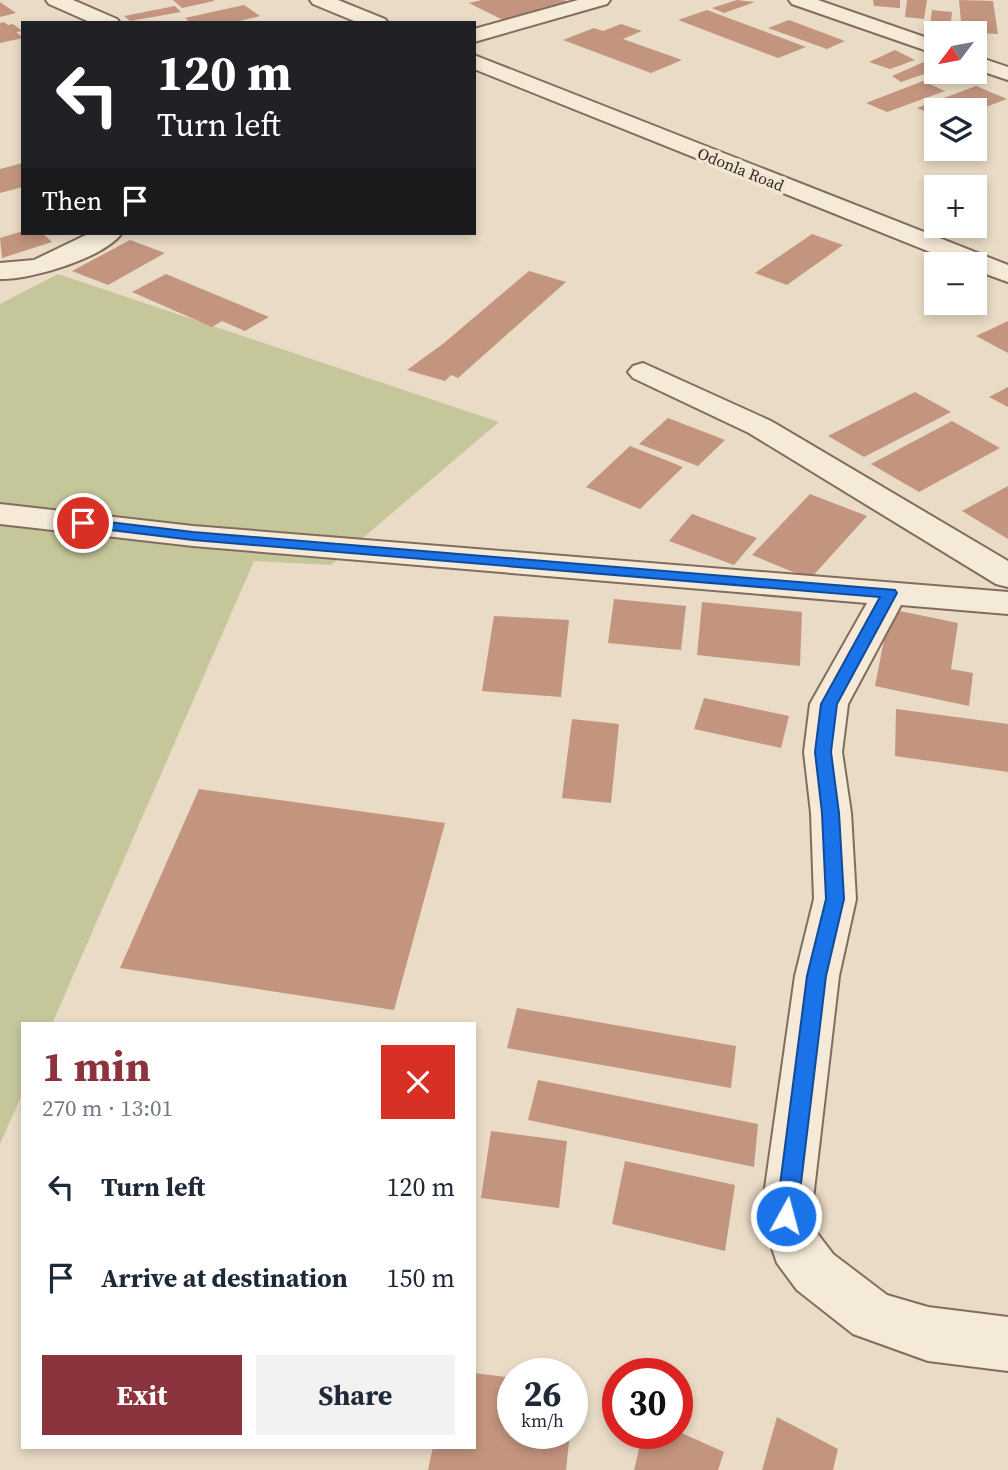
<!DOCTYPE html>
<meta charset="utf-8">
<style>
:root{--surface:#fff;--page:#f2f2f3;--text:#1f2937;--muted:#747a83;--accent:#8b343d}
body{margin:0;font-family:"Source Serif 4",serif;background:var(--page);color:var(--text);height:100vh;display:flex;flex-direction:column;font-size:26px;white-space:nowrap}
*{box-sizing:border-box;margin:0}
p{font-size:23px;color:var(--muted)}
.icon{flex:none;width:38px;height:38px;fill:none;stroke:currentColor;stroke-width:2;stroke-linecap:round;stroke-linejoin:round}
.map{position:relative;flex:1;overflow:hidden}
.side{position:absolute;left:21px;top:1022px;width:455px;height:427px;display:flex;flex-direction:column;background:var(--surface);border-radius:0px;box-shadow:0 4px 10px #0003}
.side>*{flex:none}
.hud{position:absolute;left:21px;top:21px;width:455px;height:214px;border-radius:0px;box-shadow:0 4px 10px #0003;background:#202124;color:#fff;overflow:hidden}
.needle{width:46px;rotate:238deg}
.buttons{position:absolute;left:924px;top:21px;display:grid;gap:14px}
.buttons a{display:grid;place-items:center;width:63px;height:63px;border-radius:0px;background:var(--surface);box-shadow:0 4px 10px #0003;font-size:35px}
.speed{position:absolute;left:497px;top:1358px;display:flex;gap:14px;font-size:35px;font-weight:700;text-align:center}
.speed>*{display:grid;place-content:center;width:91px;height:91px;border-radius:50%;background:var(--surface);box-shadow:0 4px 10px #0003;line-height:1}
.speed small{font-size:18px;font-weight:400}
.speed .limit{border:10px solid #d22;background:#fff;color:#111}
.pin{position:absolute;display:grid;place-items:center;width:60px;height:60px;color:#fff;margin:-30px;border:4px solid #fff;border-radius:50%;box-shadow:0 2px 7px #0007}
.me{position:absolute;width:77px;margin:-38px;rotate:7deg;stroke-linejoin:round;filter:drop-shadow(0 0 5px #0008)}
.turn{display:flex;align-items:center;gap:24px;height:147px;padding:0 21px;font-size:32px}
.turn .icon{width:91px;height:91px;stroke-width:2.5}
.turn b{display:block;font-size:49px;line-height:60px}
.then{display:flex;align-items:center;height:66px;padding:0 21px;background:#0003;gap:14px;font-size:26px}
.round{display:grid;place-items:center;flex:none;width:74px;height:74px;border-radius:0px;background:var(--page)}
.overview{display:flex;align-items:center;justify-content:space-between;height:119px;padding:0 21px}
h1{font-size:42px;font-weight:700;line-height:52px;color:var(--accent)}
.primary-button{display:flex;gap:14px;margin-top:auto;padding:14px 21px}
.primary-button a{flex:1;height:80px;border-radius:0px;background:var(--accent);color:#fff;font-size:28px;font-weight:700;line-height:80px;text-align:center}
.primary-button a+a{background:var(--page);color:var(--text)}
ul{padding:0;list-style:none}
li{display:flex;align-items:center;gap:21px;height:91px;padding:0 21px}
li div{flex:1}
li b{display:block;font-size:26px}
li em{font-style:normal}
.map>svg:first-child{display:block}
</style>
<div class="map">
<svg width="1008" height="1470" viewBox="0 0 1008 1470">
<rect width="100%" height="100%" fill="#e9dbc6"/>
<path fill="#c6c69b" d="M 58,274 L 499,422 L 331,565 L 254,561 L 52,1024 L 23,1024 L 23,1092 L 0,1144 L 0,304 Z"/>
<path fill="#c3957f" d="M 173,0 L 214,0 L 214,1 L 182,8 Z
M 482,0 L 564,0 L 570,3 L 505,21 L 469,3 Z
M 737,0 L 755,2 L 724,13 L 712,8 Z
M 873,0 L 900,0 L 900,8 L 874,6 Z
M 907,0 L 927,0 L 924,19 L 905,17 Z
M 959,0 L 993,1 L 998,34 L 962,32 Z
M 0,2 L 16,13 L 0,17 Z
M 244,5 L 260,16 L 231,23 L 191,23 L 185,18 Z
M 175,6 L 181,12 L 130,21 L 124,16 Z
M 707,10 L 806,47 L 778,58 L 678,20 Z
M 932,10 L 952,12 L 950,33 L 929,33 Z
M 789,20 L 845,41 L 827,49 L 768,28 Z
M 4,22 L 8,25 L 13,24 L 22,31 L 16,32 L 23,38 L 0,43 L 0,23 Z
M 621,24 L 642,31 L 623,39 L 682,60 L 651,73 L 563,40 L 594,28 L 603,31 Z
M 895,50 L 915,60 L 890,69 L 869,62 Z
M 926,61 L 936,66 L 936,70 L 901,82 L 892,76 Z
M 923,81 L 945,91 L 887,112 L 866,103 Z
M 976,86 L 1007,99 L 975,111 L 936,110 L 936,116 L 917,108 Z
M 23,163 L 23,187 L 0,193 L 0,169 Z
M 23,231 L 42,233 L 52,242 L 2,258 L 0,238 Z
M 812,234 L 843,245 L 787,285 L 755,273 Z
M 130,240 L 165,253 L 108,285 L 72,271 Z
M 529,271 L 566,282 L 458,378 L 451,375 L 445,381 L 407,370 L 444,343 Z
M 166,274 L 269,317 L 245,331 L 222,321 L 212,327 L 132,292 Z
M 1008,321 L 1008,353 L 976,336 Z
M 1008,387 L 1008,407 L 989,397 Z
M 915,392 L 951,412 L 864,457 L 828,436 Z
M 668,418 L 725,440 L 698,466 L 639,444 Z
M 952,421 L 1000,448 L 919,492 L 871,464 Z
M 630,446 L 683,467 L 640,509 L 586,487 Z
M 1008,486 L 1008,539 L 962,511 Z
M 810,494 L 867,516 L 810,579 L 752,555 Z
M 692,514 L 757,538 L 734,565 L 669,541 Z
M 614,599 L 686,606 L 681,650 L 608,643 Z
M 702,602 L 802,612 L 800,666 L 697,655 Z
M 890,609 L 958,623 L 951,669 L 973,673 L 969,706 L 875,686 Z
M 494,616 L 569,620 L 561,697 L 482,691 Z
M 704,698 L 789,716 L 781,748 L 694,729 Z
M 896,709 L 1008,724 L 1008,772 L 895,756 Z
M 572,719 L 619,724 L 611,803 L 562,798 Z
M 199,789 L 445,823 L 394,1010 L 120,968 Z
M 517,1008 L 736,1046 L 731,1088 L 507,1048 Z
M 538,1080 L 758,1124 L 754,1167 L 528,1120 Z
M 491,1131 L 567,1141 L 559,1208 L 481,1198 Z
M 625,1161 L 735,1185 L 725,1251 L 612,1224 Z
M 474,1373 L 513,1378 L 513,1433 L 570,1433 L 566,1470 L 428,1470 L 433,1447 L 474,1447 Z
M 777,1417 L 838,1449 L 833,1470 L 762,1470 Z
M 677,1431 L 724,1452 L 718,1470 L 634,1470 L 643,1433 L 677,1433 Z"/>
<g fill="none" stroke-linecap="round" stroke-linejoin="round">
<defs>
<path id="minor" d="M 46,0 L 73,0 L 117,19 L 120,23 L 92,23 L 49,4 Z
M 578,0 L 610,0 L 607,4 L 474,42 L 474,29 Z
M 789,0 L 818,0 L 936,41 L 936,54 L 792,4 Z
M 975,56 L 1008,67 L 1008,80 L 975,69 Z
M 90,233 L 122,233 C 104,258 30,280 0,279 L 0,263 L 34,260 Z
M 643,363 L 771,421 L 1008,561 L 1008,587 L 996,584 L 749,433 L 633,378 L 628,372 L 633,366 Z
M 0,504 L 193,526 L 1008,592 L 1008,614 L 901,605 L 848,704 L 842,752 L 851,813 L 856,899 L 839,976 L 811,1216 L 817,1233 L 833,1254 L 887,1295 L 928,1307 L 1008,1317 L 1008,1371 L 928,1361 L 853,1334 L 797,1290 L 777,1263 L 761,1216 L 795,976 L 814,899 L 811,813 L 804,752 L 810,704 L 867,603 L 193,546 L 0,524 Z"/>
<path id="tertiary" d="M 310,0 L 338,0 L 385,19 L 388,23 L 359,23 L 313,4 Z
M 474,55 L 1008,265 L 1008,282 L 975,270 L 975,264 L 960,264 L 474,69 Z"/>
</defs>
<use href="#minor" stroke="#826d5d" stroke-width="4"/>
<use href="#tertiary" stroke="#826d5d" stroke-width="4"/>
<use href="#minor" fill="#f5e9d8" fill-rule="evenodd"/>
<use href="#tertiary" fill="#f5e9d8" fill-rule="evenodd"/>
</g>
<path fill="#1a73e8" stroke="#114b97" stroke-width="2" d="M 83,519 L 193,532 L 895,590 L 897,593 L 837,704 L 831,752 L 839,813 L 844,899 L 826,976 L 797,1216 L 794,1223 L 786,1226 L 779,1223 L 776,1216 L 807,976 L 826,899 L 822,813 L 815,752 L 821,704 L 880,597 L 193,540 L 78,526 L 78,520 Z"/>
<g text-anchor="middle" stroke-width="7" stroke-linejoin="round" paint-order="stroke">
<g font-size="16" fill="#342720" stroke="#f1e6d4">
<text transform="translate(741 169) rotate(22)" y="6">Odonla Road</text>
</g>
</g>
</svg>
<div class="buttons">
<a><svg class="needle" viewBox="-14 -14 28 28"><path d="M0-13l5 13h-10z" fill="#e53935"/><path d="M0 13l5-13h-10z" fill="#747a83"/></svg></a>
<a><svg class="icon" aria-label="layers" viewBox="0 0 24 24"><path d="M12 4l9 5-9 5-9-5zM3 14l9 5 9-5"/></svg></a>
<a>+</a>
<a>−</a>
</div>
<div class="speed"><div>26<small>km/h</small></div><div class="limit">30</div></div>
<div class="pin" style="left:83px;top:523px;background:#d93025"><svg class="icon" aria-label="arrive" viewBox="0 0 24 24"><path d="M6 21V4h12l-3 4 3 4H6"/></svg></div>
<svg class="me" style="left:786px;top:1216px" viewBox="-20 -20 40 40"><circle r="17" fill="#1a73e8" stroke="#fff" stroke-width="3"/><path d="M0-11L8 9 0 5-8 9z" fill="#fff"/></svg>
<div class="hud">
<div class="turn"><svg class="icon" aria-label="left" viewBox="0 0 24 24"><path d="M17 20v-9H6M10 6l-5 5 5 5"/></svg><div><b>120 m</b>Turn left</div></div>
<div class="then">Then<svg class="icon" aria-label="arrive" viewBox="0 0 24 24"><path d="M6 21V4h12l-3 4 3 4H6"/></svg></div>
</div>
<section class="side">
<div class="overview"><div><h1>1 min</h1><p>270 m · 13:01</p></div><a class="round" style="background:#d93025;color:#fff"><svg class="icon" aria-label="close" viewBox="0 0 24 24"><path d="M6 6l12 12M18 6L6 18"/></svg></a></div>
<ul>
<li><svg class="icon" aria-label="left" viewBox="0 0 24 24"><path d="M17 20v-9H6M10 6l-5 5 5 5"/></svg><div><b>Turn left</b></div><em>120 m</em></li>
<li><svg class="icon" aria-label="arrive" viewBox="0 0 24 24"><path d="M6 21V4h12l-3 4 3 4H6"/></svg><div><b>Arrive at destination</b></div><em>150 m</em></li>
</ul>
<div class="primary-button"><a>Exit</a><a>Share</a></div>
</section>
</div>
